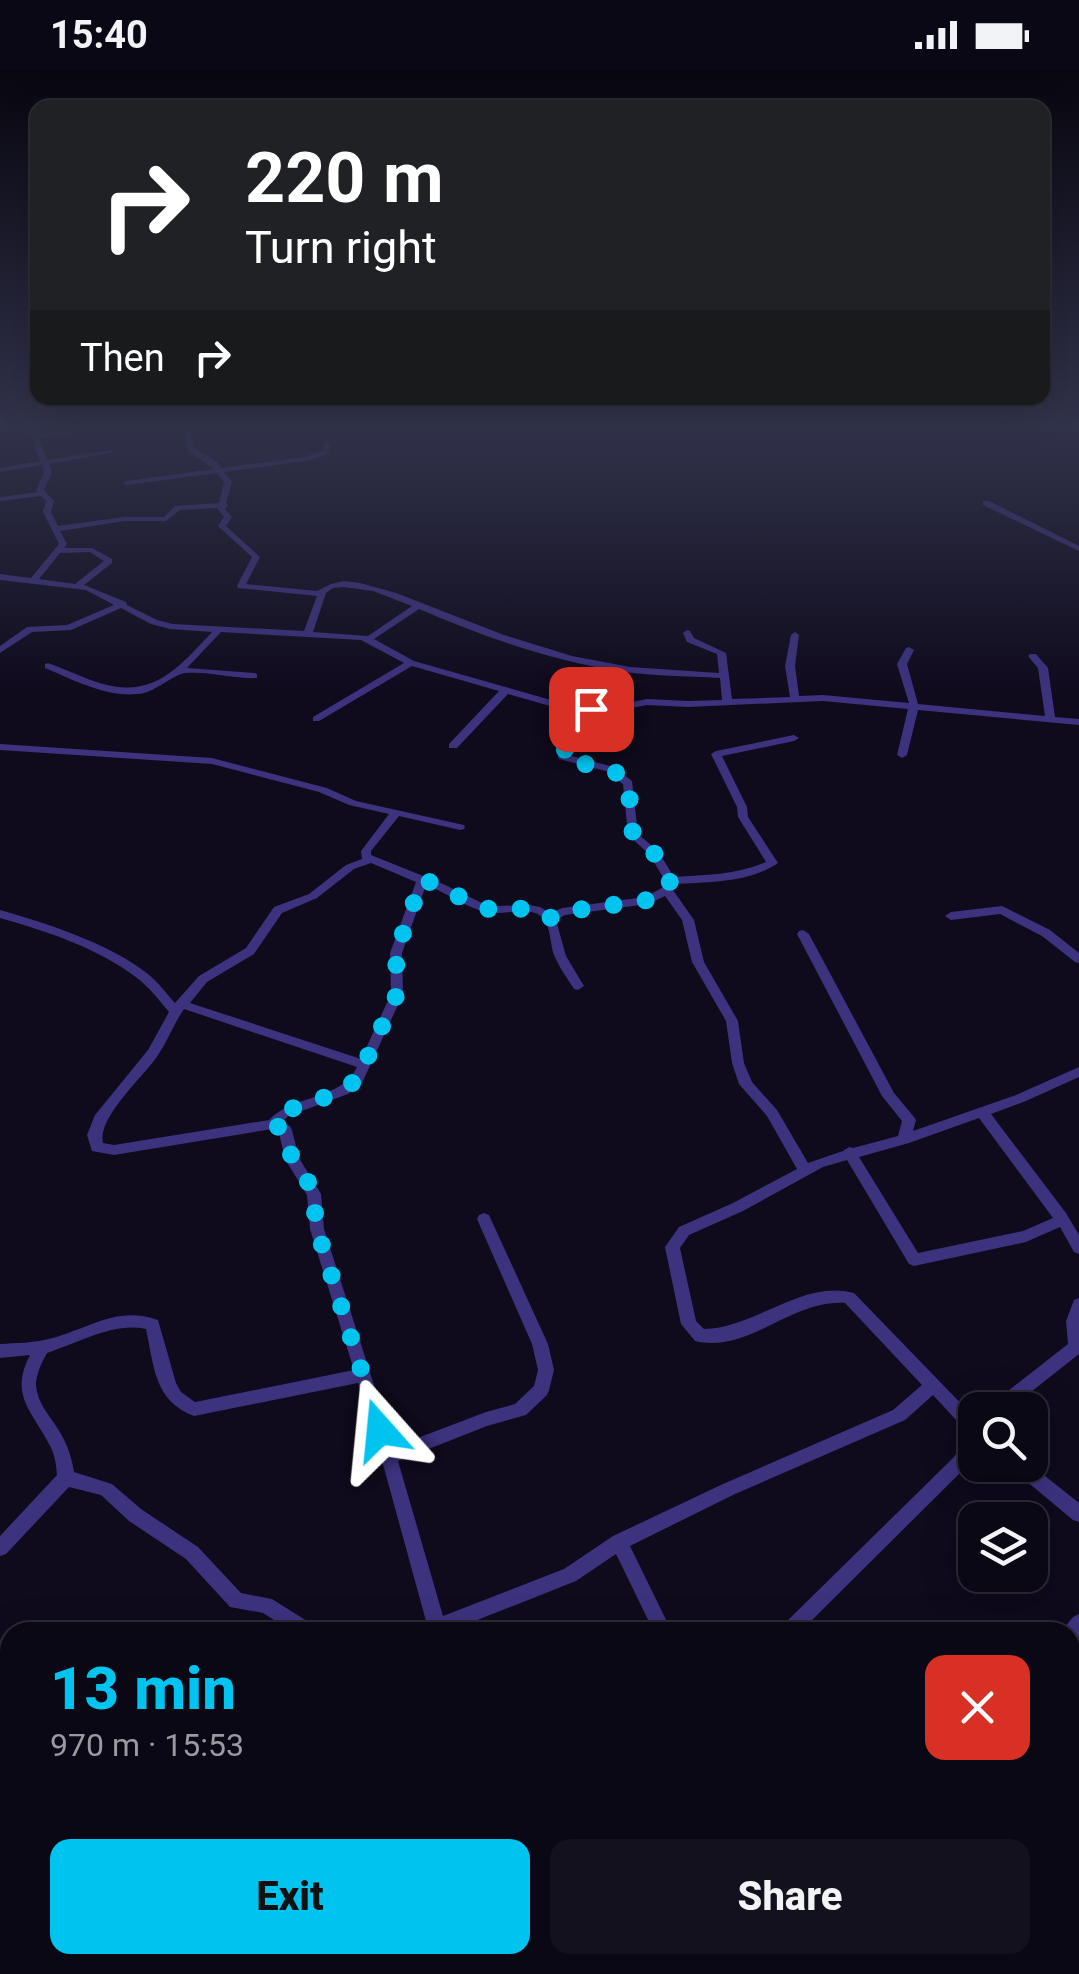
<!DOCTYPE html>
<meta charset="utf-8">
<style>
:root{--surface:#0b0815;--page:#14111e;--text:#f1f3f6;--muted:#9a9aa0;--line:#2b2934;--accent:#00c4f0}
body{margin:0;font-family:Roboto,sans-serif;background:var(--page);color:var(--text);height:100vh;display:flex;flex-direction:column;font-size:38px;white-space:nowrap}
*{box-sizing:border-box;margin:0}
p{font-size:32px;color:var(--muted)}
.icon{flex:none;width:55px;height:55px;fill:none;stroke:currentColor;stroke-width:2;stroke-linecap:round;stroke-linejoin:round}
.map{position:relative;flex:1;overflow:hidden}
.panel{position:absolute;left:0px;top:1552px;width:1080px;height:352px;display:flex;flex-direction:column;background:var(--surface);border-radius:30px 30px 0 0;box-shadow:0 10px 40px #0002,0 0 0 2px var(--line)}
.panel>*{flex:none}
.top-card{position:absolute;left:30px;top:30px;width:1020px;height:305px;border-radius:20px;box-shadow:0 10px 40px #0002,0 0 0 2px var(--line);background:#202124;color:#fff;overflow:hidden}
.controls{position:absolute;left:958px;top:1322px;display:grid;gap:20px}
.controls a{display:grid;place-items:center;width:90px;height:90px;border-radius:20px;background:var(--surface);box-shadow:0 10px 40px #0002,0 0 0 2px var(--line);font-size:50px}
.pin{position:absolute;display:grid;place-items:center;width:85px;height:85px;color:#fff;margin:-42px;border-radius:20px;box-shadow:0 5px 15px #0006}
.me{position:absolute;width:110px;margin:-55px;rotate:342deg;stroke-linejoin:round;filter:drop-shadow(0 0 8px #0008)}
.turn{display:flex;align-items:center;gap:35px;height:210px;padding:0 50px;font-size:45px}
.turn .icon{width:130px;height:130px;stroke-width:2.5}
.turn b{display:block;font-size:70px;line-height:85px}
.then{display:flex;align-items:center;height:95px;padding:0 50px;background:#0003;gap:20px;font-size:38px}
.round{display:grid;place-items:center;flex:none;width:105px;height:105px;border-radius:20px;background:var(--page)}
.overview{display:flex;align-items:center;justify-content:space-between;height:170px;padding:0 50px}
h1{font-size:60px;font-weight:800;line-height:75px;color:var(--accent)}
.action{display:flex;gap:20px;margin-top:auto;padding:20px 50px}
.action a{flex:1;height:115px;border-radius:20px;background:var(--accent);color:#111;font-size:40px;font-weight:800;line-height:115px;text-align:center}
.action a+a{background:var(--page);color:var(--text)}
.status{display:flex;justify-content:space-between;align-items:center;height:70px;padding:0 50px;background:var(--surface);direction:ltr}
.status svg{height:28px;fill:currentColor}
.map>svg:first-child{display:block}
</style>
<div class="status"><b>15:40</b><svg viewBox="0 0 49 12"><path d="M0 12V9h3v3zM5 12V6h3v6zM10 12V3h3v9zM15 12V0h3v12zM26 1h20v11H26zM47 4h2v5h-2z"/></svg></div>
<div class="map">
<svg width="1079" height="1904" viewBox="0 0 1079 1904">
<rect width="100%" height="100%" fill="#0f0a1c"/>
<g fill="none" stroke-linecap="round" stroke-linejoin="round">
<path fill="#3c327e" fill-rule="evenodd" d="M 29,358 L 35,358 L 38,364 L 82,358 L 99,358 L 39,368 L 47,390 L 111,380 L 115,382 L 49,394 L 52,402 L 44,420 L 54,431 L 51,442 L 58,456 L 124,447 L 164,447 L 175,436 L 219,433 L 224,412 L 217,403 L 127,415 L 123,413 L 127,411 L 214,399 L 187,380 L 186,358 L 192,358 L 194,377 L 217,392 L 221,398 L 305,387 L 322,381 L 325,372 L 331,372 L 328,384 L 306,391 L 224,402 L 232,412 L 226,433 L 228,435 L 225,439 L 232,447 L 226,456 L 260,487 L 246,514 L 317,521 L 331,514 L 344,511 L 360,513 L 396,523 L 504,565 L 572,586 L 630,597 L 719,603 L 717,584 L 687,572 L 683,563 L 687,560 L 690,561 L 694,568 L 726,583 L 732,629 L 790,627 L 785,596 L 791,565 L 795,562 L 799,565 L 795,596 L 799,626 L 823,625 L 909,633 L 897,594 L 906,578 L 909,577 L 914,580 L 907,594 L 918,634 L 1045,646 L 1038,598 L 1028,586 L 1030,584 L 1036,584 L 1048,598 L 1055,647 L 1079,649 L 1079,655 L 918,640 L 907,685 L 902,688 L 897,685 L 908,639 L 823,631 L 688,637 L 647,635 L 606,643 L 594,642 L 574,667 L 568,685 L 614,697 L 632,711 L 638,764 L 658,781 L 674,807 C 706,805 737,805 766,792 L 738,747 L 737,737 L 711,684 L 716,681 L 794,665 L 799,668 L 794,671 L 722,686 L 747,737 L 748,747 L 778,793 C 749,813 709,812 675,814 L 673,820 L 694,850 L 704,892 L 738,951 L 744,993 L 752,1012 L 777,1040 L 808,1093 L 843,1081 L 849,1077 L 853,1078 L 898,1066 L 902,1051 L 882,1026 L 797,864 L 799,861 L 803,860 L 809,864 L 894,1023 L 914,1047 L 916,1050 L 913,1061 L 1016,1025 L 1079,997 L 1079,1007 L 1026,1031 L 991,1044 L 1066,1143 L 1079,1165 L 1079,1184 L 1074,1182 L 1060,1157 L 1026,1172 L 914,1196 L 909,1194 L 847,1090 L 823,1097 L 743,1141 L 689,1165 L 680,1178 L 696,1251 L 704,1259 C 756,1258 802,1209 854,1223 L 975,1348 L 975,1381 L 966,1397 L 800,1562 L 779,1562 L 782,1556 L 954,1387 L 968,1363 L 933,1325 L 905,1350 L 735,1424 L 630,1476 L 672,1562 L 654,1562 L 616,1484 L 576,1511 L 447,1562 L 429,1562 L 381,1387 L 358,1313 L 194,1346 C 154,1331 154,1296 146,1259 C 113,1252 79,1273 47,1283 C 42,1292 37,1302 36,1313 C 36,1333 52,1348 61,1364 C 68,1376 72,1389 74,1402 L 112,1414 L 141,1439 L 198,1477 L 241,1523 L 272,1529 L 315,1556 L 318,1562 L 293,1562 L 263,1543 L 230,1537 L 186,1489 L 129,1451 L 101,1425 L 69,1417 L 6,1484 L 0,1486 L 0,1466 L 57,1405 C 56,1394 55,1384 49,1374 C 32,1341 9,1325 30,1285 L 0,1288 L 0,1274 C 16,1273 33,1273 49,1269 C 89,1259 116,1235 158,1250 L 176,1313 L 181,1322 L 195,1332 L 354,1300 L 310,1159 L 307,1125 L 285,1089 L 279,1063 L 272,1059 L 114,1085 L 92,1081 L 87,1065 L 95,1045 L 148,980 L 169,942 C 159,930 149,917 137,908 C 98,878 46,861 0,848 L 0,840 C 46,853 111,874 148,904 C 158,912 166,923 175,933 L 199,906 L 246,878 L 274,837 L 309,824 L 346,795 L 362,789 L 361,781 L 389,744 L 349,735 L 319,722 L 212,694 L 0,680 L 0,674 L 212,688 L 327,718 L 356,731 L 464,755 L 465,757 L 464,759 L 460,760 L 399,746 L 371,781 L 371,785 L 443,814 L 484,834 L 497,836 L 529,835 L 540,837 L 551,843 L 562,838 L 645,827 L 662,818 L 665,811 L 650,785 L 628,765 L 623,714 L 606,701 L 559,689 L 558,687 L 564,667 L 584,641 L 564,640 L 508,624 L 457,678 L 449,678 L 449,674 L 499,621 L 412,596 L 319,651 L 313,651 L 313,647 L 404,593 L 361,570 L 221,562 L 187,598 L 254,603 L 257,604 L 257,608 C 234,609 209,601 186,603 C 174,604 159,619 144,623 C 111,630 74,610 45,598 L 45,594 L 48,593 C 68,600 87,610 107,615 C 156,627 182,594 212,562 L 170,559 L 151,554 L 121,538 L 71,560 L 32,562 L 0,583 L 0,576 L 27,557 L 67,555 L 114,535 L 86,520 L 0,510 L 0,504 L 31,508 L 59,474 L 43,442 L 46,431 L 41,426 L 0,431 L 0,427 L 38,422 L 36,420 L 44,402 L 42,395 L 0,402 L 0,398 L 40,391 ZM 217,438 L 224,447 L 218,456 L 252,487 L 237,516 L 238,518 L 317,526 L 304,561 L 173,554 L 157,550 L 127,535 L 126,532 L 84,515 L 112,493 L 112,489 L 92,478 L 64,478 L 67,474 L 60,461 L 124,451 L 166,451 L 180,440 ZM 90,482 L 104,491 L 75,514 L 39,509 L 60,483 ZM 344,517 L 373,521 L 412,536 L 368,566 L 313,562 L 326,523 L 333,518 ZM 419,539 C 482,566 551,591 619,601 C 652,606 686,606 720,608 L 722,630 L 688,631 L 647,629 L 606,637 L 565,634 L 414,591 L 374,569 ZM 371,793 L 416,812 L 390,883 L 391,924 L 361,989 L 190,933 L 207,912 L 254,884 L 282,843 L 317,828 L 354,799 ZM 426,815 C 448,823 467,839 490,843 C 505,845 531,835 543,848 C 551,857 550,875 554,885 C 559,897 567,908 574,919 L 578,920 L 584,916 L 566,886 L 556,850 L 565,845 L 648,834 L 665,826 L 682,850 L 692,892 L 726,951 L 732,993 L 739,1014 L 767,1046 L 797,1099 L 733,1133 L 679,1157 L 665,1177 L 681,1254 L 695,1271 C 748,1284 792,1229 845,1233 L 922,1315 L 893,1340 L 723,1414 L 613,1466 L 564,1499 L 443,1546 L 398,1391 L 487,1356 L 526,1345 L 547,1325 L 549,1320 L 554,1300 L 548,1274 L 489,1145 L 484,1143 L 479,1145 L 477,1149 L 532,1274 L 538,1300 L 534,1316 L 515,1334 L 486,1342 L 394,1377 L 324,1159 L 321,1124 L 299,1088 L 292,1060 L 290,1056 L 282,1053 L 288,1046 L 348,1024 L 363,1011 L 403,924 L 402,883 ZM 184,939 L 357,997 C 341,1031 293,1024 269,1050 L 114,1075 L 103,1073 C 97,1048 142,1008 156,988 C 167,973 173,955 184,939 ZM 979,1048 L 1053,1148 L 1023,1161 L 918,1183 L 859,1087 L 909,1073 Z
M 983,431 L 989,431 L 1079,476 L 1079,481 L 983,435 Z
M 1002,836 L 1050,860 L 1079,883 L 1079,893 L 1075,892 L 1042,866 L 1000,844 L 951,850 L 945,846 L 951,842 Z
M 1079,1228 L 1079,1284 L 1008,1340 L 988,1340 L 990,1335 L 1068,1274 L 1066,1251 L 1074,1230 Z
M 1030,1394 L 1079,1433 L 1079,1452 L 1073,1450 L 1013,1400 L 1011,1395 Z
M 1079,1544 L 1079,1567 L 1070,1572 L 1070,1562 L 1061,1562 L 1073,1547 Z
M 0,1594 L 10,1600 L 10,1622 L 0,1616 Z
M 237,1895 L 262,1895 L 267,1904 L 242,1904 Z
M 483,1895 L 506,1895 L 502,1904 L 479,1904 Z
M 770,1895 L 795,1895 L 790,1904 L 765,1904 Z
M 923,1895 L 948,1895 L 953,1904 L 928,1904 Z"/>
</g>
<linearGradient id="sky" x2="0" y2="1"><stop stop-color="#08060f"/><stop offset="0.57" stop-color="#31334b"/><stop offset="1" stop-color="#31334b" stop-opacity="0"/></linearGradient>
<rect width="1079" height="625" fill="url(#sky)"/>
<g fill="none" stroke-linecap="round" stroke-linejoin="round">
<path stroke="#00c4f0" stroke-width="18" stroke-dasharray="0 32.4" d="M 380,1360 L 317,1159 L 312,1118 L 292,1088 L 284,1060 L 273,1054 L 282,1042 L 343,1021 L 358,1008 L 397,924 L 396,883 L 422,810 C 447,815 464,834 489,839 C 512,843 532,831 550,848 L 562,842 L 648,830 L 667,820 L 670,811 L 654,783 L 633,766 L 628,712 L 610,698 L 566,691 L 563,687 L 568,667 L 591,639"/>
</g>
</svg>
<div class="controls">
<a><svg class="icon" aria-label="search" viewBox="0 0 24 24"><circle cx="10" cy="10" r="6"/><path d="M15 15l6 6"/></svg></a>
<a><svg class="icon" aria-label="layers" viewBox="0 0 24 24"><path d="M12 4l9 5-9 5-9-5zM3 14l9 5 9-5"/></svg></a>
</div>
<div class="pin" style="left:591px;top:639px;background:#d93025"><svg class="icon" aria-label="arrive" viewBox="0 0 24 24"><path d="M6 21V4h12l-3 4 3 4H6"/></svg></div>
<svg class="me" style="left:380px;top:1360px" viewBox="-20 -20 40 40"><path d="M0-17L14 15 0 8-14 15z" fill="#00c4f0" stroke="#fff" stroke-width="4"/></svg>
<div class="top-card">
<div class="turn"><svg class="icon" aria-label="right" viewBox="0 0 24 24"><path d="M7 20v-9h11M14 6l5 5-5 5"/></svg><div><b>220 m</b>Turn right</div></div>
<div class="then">Then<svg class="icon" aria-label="right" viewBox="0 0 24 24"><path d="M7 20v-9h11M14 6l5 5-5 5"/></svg></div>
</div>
<section class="panel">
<div class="overview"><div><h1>13 min</h1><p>970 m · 15:53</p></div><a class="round" style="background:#d93025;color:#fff"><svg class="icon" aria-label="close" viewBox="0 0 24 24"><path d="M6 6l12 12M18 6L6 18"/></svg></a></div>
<div class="action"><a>Exit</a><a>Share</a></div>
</section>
</div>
